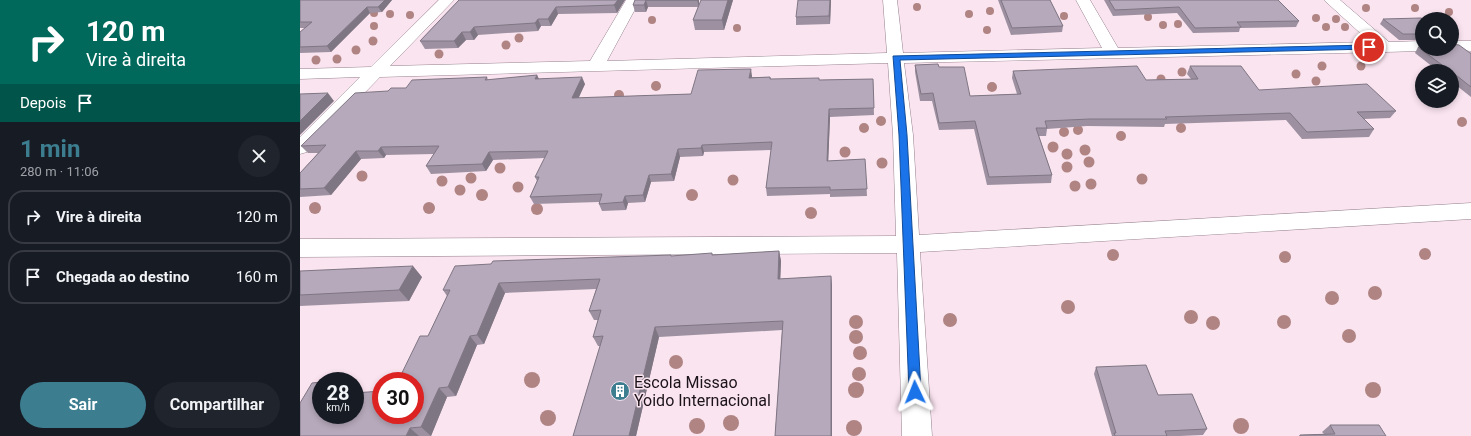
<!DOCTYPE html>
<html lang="pt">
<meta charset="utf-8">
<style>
:root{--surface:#171b24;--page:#20242c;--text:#f1f3f6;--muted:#9ea1a6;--line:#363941;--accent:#3c7e90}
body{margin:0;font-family:Roboto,sans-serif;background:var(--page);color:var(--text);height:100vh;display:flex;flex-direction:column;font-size:15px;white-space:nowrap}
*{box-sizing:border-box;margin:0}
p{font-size:13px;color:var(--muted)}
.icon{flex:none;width:22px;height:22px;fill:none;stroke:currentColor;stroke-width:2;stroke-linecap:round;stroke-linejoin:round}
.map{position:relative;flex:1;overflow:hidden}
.sheet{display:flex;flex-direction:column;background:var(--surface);width:300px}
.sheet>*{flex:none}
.hud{background:#00695c;color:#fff;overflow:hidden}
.tools{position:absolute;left:1115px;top:12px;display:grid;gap:8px}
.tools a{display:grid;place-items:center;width:44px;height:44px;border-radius:50%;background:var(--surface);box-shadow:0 2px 6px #0003;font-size:20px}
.speed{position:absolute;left:12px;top:372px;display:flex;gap:8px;font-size:20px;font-weight:700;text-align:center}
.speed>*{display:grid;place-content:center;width:52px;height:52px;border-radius:50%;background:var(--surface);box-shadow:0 2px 6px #0003;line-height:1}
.speed small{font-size:10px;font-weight:400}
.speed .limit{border:6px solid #d22;background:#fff;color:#111}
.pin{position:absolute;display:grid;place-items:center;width:34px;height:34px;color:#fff;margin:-17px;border:2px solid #fff;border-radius:50%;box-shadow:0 1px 4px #0007}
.me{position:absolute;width:44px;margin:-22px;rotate:358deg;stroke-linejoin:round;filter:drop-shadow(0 0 3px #0008)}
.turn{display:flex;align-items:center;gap:14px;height:84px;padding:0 20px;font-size:18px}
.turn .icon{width:52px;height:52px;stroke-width:2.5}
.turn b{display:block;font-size:28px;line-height:34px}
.then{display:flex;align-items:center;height:38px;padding:0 20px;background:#0003;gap:8px;font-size:15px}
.round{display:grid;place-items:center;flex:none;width:42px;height:42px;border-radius:21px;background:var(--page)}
.overview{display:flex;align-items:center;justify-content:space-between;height:68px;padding:0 20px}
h1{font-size:24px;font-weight:700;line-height:30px;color:var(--accent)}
.action{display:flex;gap:8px;margin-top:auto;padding:8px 20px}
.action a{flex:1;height:46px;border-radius:24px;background:var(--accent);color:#fff;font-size:16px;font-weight:700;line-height:46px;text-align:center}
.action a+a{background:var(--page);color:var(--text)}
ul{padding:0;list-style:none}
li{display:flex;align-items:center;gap:12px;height:54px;margin:0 8px 6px;padding:0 12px;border:2px solid var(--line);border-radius:16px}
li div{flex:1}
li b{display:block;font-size:15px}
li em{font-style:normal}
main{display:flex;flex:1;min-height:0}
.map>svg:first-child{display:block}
</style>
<main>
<section class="sheet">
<div class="hud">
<div class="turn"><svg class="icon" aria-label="right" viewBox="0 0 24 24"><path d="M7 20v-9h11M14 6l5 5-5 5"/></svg><div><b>120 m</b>Vire à direita</div></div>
<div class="then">Depois<svg class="icon" aria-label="arrive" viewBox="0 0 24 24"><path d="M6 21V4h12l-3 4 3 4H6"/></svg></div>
</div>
<div class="overview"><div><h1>1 min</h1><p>280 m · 11:06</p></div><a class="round"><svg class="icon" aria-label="close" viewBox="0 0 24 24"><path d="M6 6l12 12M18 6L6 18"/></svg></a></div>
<ul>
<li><svg class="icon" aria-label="right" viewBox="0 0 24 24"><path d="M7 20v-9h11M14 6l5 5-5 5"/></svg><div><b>Vire à direita</b></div><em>120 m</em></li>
<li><svg class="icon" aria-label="arrive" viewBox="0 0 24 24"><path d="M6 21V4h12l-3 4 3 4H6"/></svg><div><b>Chegada ao destino</b></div><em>160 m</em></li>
</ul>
<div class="action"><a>Sair</a><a>Compartilhar</a></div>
</section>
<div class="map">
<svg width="1171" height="436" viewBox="0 0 1171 436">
<rect width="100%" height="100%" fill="#fae4f0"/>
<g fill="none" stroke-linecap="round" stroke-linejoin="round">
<defs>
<path id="minor" d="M 139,0 L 154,0 L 90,66 L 290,61 L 326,0 L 340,0 L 307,61 L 587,53 L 583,0 L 597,0 L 603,53 L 802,48 L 776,0 L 790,0 L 818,48 L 1070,42 L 1024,0 L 1040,0 L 1089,42 L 1122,41 L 1122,49 L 1128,49 L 1122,51 L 1085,52 L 604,63 L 613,135 L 619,235 L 1171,203 L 1171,219 L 620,252 L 632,436 L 602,436 L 597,253 L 0,257 L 0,239 L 596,236 L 593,135 L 588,63 L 80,77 L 7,152 L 0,154 L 0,137 L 60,77 L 0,79 L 0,69 L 71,67 Z
M 1152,41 L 1171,41 L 1171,51 L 1146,49 L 1152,49 Z"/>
</defs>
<use href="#minor" stroke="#94808c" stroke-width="1"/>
<use href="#minor" fill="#fff" fill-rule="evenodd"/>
</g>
<g fill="#af8483">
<circle cx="617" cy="7" r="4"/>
<circle cx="1066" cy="8" r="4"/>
<circle cx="1115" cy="8" r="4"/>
<circle cx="690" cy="11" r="4"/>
<circle cx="1149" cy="12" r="4"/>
<circle cx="74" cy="13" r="4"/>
<circle cx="90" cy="14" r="4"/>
<circle cx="669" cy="14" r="4"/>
<circle cx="110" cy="15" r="4"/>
<circle cx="764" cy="16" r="4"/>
<circle cx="848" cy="17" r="4"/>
<circle cx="1016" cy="18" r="4"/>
<circle cx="1036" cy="19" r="4"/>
<circle cx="352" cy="20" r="4"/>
<circle cx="878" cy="24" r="4"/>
<circle cx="863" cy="25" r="4"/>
<circle cx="74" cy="26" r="4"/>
<circle cx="1026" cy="27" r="4"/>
<circle cx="1045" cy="27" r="4"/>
<circle cx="437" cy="28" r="4"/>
<circle cx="687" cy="30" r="4"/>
<circle cx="219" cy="38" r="4.5"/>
<circle cx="73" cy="41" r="4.5"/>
<circle cx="206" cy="45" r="4.5"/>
<circle cx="56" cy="50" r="4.5"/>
<circle cx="139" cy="54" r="4.5"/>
<circle cx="37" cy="59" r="4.5"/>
<circle cx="16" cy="60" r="4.5"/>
<circle cx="1022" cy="66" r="4.5"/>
<circle cx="1061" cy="66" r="4.5"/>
<circle cx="882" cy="72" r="4.5"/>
<circle cx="996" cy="74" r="4.5"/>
<circle cx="861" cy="79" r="4.5"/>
<circle cx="1016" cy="81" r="4.5"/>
<circle cx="356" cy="86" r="5"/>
<circle cx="692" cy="87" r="5"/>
<circle cx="319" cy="95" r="5"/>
<circle cx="581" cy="121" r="5"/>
<circle cx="1162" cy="122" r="5"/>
<circle cx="564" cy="128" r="5"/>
<circle cx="881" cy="128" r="5"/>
<circle cx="778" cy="130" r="5"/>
<circle cx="764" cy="132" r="5"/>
<circle cx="821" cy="136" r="5"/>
<circle cx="753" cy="147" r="5.5"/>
<circle cx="785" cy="150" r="5.5"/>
<circle cx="545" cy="152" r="5.5"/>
<circle cx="767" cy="154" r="5.5"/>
<circle cx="789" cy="162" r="5.5"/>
<circle cx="582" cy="163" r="5.5"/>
<circle cx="767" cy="167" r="5.5"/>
<circle cx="200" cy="168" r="5.5"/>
<circle cx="62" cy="176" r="5.5"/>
<circle cx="171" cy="178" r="5.5"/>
<circle cx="842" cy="179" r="5.5"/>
<circle cx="433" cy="180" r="5.5"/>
<circle cx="142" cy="181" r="5.5"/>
<circle cx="791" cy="184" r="5.5"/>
<circle cx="775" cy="186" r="5.5"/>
<circle cx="218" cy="187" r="5.5"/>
<circle cx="160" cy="190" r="5.5"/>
<circle cx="182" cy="195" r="6"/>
<circle cx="392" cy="195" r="6"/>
<circle cx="15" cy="208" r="6"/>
<circle cx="129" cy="208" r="6"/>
<circle cx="237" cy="209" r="6"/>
<circle cx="511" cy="213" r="6"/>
<circle cx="1125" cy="254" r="6"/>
<circle cx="813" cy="255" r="6"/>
<circle cx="985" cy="257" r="6"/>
<circle cx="1075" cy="293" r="7"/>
<circle cx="1032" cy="298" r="7"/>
<circle cx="768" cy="307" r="7"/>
<circle cx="891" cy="317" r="7"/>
<circle cx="650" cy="320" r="7"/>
<circle cx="556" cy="322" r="7"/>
<circle cx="984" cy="322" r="7"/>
<circle cx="913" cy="323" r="7"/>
<circle cx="1049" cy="336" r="7"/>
<circle cx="556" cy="337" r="7"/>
<circle cx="560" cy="353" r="7"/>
<circle cx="376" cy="362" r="7"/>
<circle cx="559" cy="374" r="7"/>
<circle cx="232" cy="380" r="8"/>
<circle cx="556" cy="390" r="8"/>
<circle cx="1073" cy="390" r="8"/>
<circle cx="248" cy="418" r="8"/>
<circle cx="431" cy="423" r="8"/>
<circle cx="397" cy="426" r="8"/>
<circle cx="941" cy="426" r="8"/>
<circle cx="554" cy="428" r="8"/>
</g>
<path fill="#9d91a1" d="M 0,0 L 92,0 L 82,12 L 70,13 L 31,52 L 0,53 L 0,32 L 5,28 L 0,28 Z
M 159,0 L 325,0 L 317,13 L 258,14 L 251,26 L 241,26 L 238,31 L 178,35 L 174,40 L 166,40 L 158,48 L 125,49 L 120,41 Z
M 335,0 L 399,0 L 399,6 L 433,0 L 424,30 L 395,30 L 393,20 L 398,7 L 348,7 L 346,12 L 335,12 L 333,5 Z
M 531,0 L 530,24 L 496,25 L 496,17 Z
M 698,0 L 750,0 L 763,26 L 762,32 L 711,35 Z
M 804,0 L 978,0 L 999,21 L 996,27 L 940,28 L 939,32 L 893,33 L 877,13 L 813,16 Z
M 1083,19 L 1122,19 L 1122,40 L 1099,40 L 1080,24 Z
M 1118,47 L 1171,53 L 1171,97 L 1152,82 L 1152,71 L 1138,71 L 1115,53 Z
M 615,65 L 639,67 L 670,96 L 717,94 L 712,78 L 713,71 L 846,80 L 891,79 L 887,74 L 890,66 L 959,90 L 1096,111 L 1090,118 L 1064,119 L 1074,129 L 1069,137 L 1002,139 L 986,120 L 865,124 L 864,127 L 787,126 L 747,129 L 746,136 L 739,136 L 752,175 L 751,183 L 687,185 L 674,129 L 639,130 L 632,101 L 620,101 L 615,72 Z
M 237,75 L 239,79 L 285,84 L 278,98 L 391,94 L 452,76 L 452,77 L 470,77 L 471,79 L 520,80 L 573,79 L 574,115 L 530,117 L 528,161 L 565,159 L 567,196 L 530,197 L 530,194 L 467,196 L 466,188 L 471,150 L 404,152 L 403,156 L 380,157 L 374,181 L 351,182 L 345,202 L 328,203 L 326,210 L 302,211 L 299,204 L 299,202 L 234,204 L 230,197 L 237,181 L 235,177 L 245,158 L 193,160 L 186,171 L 131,174 L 126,166 L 134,154 L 86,155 L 84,158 L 61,159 L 31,195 L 0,197 L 0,173 L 18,153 L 8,153 L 1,146 L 88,91 L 106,88 L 187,77 L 188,80 Z
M 479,251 L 481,261 L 480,279 L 531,276 L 532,286 L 532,436 L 475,436 L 482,330 L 359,337 L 336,436 L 273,436 L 300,346 L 298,346 L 293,337 L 298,320 L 294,320 L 289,311 L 296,289 L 205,293 L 184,344 L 177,345 L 156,396 L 147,397 L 131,436 L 0,436 L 55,415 L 55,384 L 61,389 L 59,393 L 81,415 L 128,336 L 147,296 L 143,290 L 371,256 L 412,255 Z
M 0,271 L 122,277 L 109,301 L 0,306 Z
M 796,367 L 858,395 L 907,429 L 903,435 L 880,436 L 812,436 L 794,374 Z
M 1030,425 L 1086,436 L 999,436 L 1000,435 L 1024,434 L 1022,432 Z"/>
<path fill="#7f7683" d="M 85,0 L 92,0 L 82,12 L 78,7 Z
M 318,0 L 325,0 L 317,13 L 314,5 Z
M 346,0 L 348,7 L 346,12 L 344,5 Z
M 397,0 L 399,0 L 399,7 Z
M 428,0 L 433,0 L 424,30 L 422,20 Z
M 530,0 L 531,0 L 530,24 L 529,16 Z
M 67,7 L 70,13 L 31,52 L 27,46 Z
M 256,7 L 258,14 L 251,26 L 248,19 Z
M 238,19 L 241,26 L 238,31 L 235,23 Z
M 174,27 L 178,35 L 174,40 L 170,32 Z
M 162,32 L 166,40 L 158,48 L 154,41 Z
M 451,69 L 452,76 L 451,85 L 449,78 Z
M 237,75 L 240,82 L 235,79 Z
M 282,77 L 285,84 L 275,106 L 272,98 Z
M 28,93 L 34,101 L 0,135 L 0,121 Z
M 529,109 L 530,117 L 528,168 L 527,161 Z
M 402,145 L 404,152 L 403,156 L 401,148 Z
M 81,147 L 86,155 L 84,158 L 78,151 Z
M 378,149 L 380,157 L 374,181 L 371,174 Z
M 56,151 L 61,159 L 31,195 L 24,188 Z
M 189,152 L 193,160 L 186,171 L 182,164 Z
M 349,175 L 351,182 L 345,202 L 343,195 Z
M 325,196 L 328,203 L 326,210 L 323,202 Z
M 479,251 L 481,261 L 480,288 L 478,279 Z
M 113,266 L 122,277 L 109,301 L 99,290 Z
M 531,276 L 532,286 L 532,436 L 531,436 Z
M 199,283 L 205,293 L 184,344 L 177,335 Z
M 355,327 L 359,337 L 336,436 L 329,436 Z
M 170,336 L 177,345 L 156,396 L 148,387 Z
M 55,384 L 61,389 L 55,399 Z
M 139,388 L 147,397 L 131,436 L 121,427 Z
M 110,428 L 119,436 L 106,436 Z"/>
<path fill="#b6a9bb" stroke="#7f7683" d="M 0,0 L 85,0 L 78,7 L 67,7 L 27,46 L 0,47 L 0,32 L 12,22 L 0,22 Z
M 159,0 L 318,0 L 314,5 L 256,7 L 248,19 L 238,19 L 235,23 L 174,27 L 170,32 L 162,32 L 154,41 L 120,41 Z
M 335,0 L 397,0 L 346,0 L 344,5 L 333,5 Z
M 401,0 L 428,0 L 422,20 L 393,20 Z
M 498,0 L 530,0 L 529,16 L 496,17 Z
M 701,0 L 750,0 L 763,26 L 712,28 Z
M 809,0 L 978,0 L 999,21 L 937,22 L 941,27 L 895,28 L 879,7 L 815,10 Z
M 1121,18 L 1123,19 L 1122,19 L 1122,34 L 1103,34 L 1083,19 Z
M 1152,44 L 1159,45 L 1170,53 L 1171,53 L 1171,87 L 1152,72 L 1152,71 L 1150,71 L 1118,47 L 1122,47 L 1122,49 L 1152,49 Z
M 638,64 L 639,67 L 664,67 L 670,96 L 721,94 L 713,71 L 837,66 L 846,80 L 898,79 L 890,66 L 941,66 L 959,90 L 1067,84 L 1096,111 L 1057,112 L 1074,129 L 1007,132 L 990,113 L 865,117 L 867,119 L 790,119 L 745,121 L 747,128 L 736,128 L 752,175 L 689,177 L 675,121 L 639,123 L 633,93 L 621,94 L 615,65 Z
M 451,69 L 449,78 L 470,77 L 470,79 L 519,78 L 519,80 L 573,79 L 574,108 L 529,109 L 527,161 L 565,159 L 567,189 L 530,190 L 530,187 L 466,188 L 472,142 L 402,145 L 401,148 L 378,149 L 371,174 L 349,175 L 343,195 L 325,196 L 323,202 L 299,204 L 302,194 L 230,197 L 239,177 L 235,177 L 248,151 L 189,152 L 182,164 L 126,166 L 139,146 L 81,147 L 78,151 L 56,151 L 24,188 L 0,189 L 0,173 L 26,145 L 1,146 L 55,93 L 88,91 L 91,88 L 106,88 L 112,80 L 187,77 L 185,80 L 237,75 L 235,79 L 282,77 L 272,98 L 391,94 L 398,70 Z
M 28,93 L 0,121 L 0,94 Z
M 479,251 L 478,279 L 531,276 L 531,436 L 475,436 L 483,321 L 355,327 L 329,436 L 273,436 L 303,336 L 293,337 L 301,310 L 289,311 L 300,279 L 199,283 L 177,335 L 170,336 L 148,387 L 139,388 L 121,427 L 110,428 L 106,436 L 0,436 L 0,403 L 12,383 L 21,382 L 21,415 L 55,415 L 55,393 L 81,391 L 81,415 L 115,415 L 115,381 L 98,381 L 120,336 L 128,336 L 150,290 L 143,290 L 155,266 L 191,264 L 193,261 L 371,255 L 371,256 L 412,253 L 412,255 Z
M 113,266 L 99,290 L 0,295 L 0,271 Z
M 846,365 L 858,395 L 892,394 L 907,429 L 865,431 L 867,436 L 815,436 L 814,433 L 816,433 L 796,367 Z
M 51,380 L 50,381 L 37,381 Z
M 1030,425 L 1079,425 L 1086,436 L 1000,436 L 1000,435 L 1035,434 Z"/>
<path fill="#1a73e8" stroke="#114b97" d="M 1069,45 L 1071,46 L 1071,49 L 600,60 L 607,135 L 621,392 L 619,395 L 615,397 L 611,395 L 609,392 L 599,135 L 593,56 Z"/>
<defs>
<symbol id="building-disc" viewBox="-11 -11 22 22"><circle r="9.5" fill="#3c7e90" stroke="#fae4f0"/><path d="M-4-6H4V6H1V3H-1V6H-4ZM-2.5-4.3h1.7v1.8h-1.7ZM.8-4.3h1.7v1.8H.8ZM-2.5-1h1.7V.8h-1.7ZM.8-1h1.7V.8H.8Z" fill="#fff"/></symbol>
</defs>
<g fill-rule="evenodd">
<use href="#building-disc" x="309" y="380" width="22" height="22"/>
</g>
<g text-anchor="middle" stroke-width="3" stroke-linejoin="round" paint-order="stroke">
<g font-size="16" fill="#1b1318" stroke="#fae4f0" text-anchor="start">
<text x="334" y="388">Escola Missao<tspan x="334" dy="18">Yoido Internacional</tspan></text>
</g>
</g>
</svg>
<div class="tools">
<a><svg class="icon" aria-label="search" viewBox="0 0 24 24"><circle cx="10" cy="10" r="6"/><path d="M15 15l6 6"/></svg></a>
<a><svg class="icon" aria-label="layers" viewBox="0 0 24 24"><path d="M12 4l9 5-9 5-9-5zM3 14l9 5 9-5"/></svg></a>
</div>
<div class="speed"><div>28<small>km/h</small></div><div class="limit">30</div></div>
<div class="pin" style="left:1069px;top:47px;background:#d93025"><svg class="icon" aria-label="arrive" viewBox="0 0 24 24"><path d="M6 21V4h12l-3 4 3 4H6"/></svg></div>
<svg class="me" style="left:615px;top:392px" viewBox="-20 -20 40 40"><path d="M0-17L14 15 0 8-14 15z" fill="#1a73e8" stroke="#fff" stroke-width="4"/></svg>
</div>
</main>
